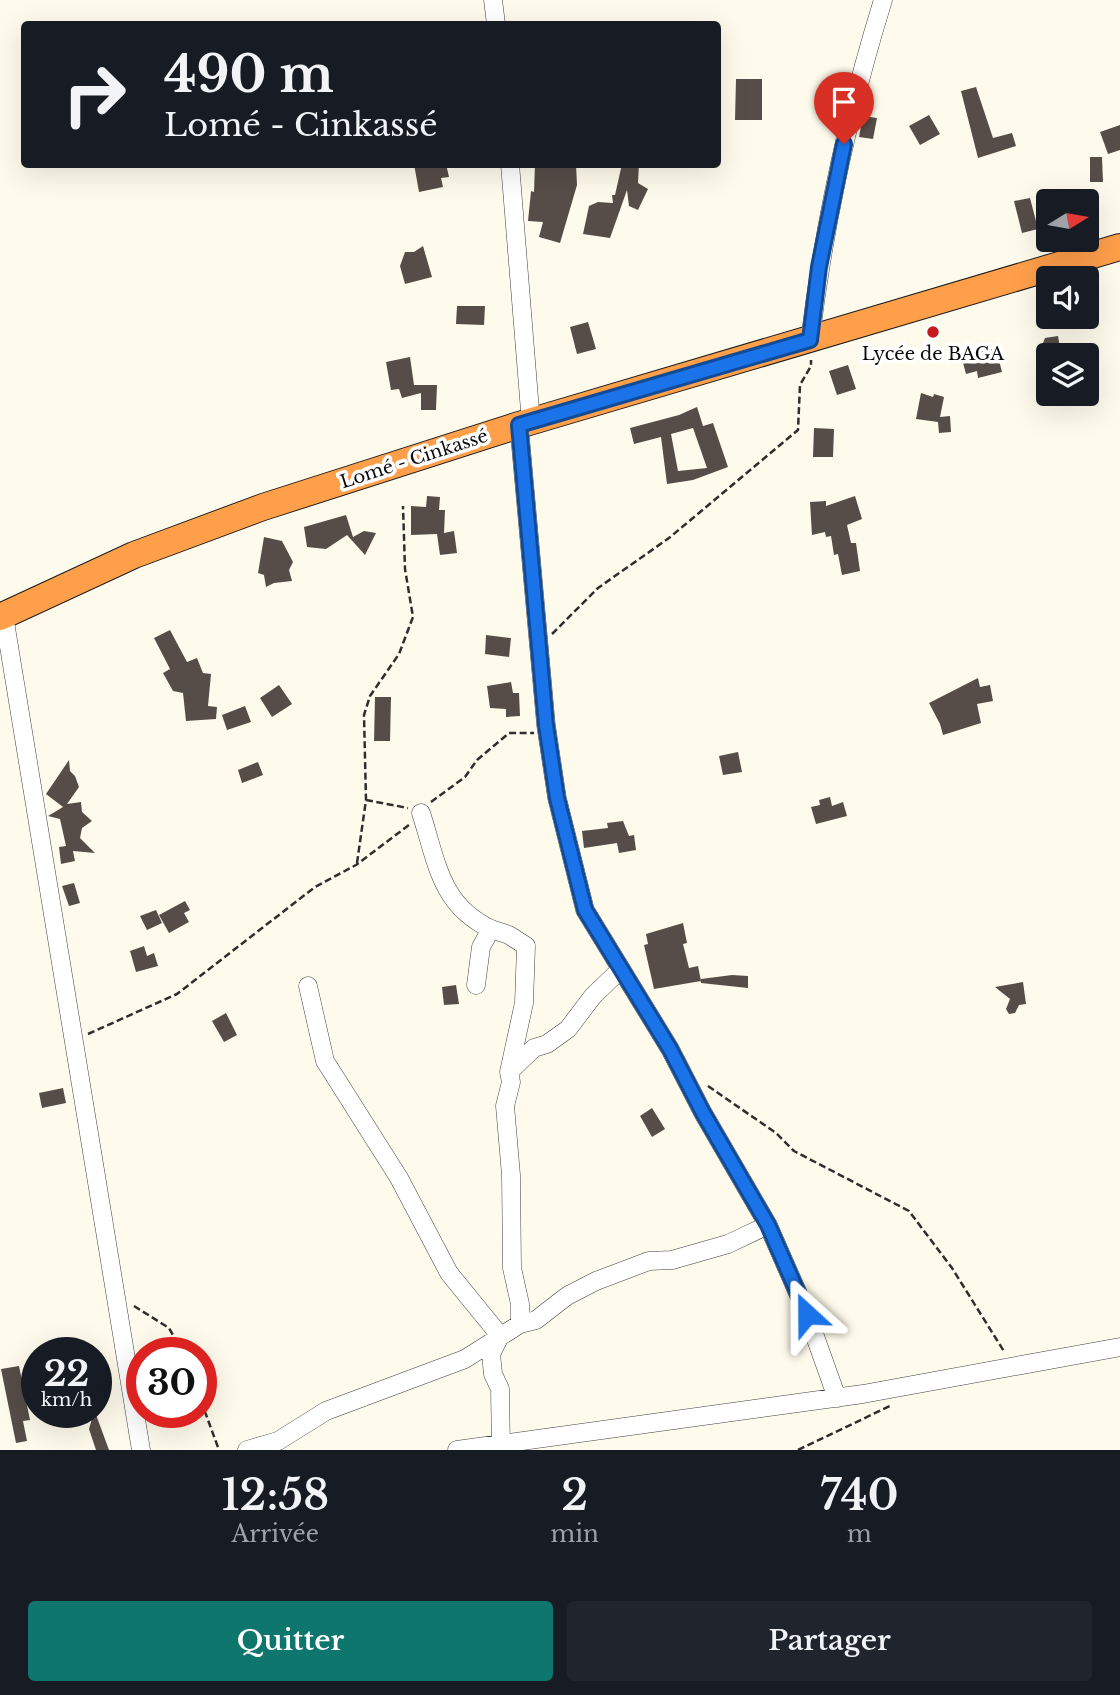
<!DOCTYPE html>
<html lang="fr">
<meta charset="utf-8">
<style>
:root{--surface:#171b24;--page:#20242c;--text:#f1f3f6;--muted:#9ea1a6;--accent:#0f766e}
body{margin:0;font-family:"Libre Baskerville",serif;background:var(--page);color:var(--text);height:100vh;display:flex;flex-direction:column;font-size:26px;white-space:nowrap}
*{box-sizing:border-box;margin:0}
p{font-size:23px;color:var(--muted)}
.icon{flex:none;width:38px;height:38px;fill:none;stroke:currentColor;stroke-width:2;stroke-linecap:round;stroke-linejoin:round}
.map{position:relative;height:1450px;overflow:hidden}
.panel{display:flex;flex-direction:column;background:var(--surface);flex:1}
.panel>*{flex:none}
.guide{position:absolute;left:21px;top:21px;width:700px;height:147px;border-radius:7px;box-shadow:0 7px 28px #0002;background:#171b24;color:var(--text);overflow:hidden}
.needle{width:46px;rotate:79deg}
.tools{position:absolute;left:1036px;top:189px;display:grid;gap:14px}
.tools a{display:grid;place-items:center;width:63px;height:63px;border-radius:7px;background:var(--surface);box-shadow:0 7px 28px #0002;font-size:35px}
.speed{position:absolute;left:21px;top:1337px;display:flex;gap:14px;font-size:35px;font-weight:700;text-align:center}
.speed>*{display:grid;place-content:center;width:91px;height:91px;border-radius:50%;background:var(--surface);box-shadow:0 7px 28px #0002;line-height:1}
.speed small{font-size:18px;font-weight:400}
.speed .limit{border:10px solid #d22;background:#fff;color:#111}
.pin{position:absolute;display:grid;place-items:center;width:60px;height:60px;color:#fff;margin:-72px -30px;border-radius:50% 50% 50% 0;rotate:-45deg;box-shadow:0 0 7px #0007}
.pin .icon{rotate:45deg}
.me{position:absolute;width:77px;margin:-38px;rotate:336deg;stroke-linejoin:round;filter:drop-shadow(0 0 5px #0008)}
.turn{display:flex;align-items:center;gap:24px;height:147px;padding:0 28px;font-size:32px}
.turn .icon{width:91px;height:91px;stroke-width:2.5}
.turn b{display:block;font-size:49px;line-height:60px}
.eta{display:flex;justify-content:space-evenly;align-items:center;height:119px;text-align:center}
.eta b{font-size:42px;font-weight:600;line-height:49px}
.action{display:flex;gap:14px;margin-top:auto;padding:14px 28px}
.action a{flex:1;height:80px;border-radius:7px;background:var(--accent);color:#fff;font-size:28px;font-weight:600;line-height:80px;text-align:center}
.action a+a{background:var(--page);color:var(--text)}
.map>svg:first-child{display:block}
</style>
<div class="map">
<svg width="1120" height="1450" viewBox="0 0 1120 1450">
<rect width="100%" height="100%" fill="#fffbec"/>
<path fill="#564d48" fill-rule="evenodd" d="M 736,79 L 762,79 L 762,120 L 735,120 Z
M 976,87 L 993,138 L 1012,133 L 1016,146 L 978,158 L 961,91 Z
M 929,115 L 940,134 L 920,145 L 909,126 Z
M 863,116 L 877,118 L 873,139 L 859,137 Z
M 1120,125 L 1120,150 L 1108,154 L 1100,132 Z
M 1090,157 L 1102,157 L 1103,182 L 1090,182 Z
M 414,164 L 446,164 L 449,177 L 441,178 L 443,187 L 419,192 Z
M 535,164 L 576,164 L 577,185 L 560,243 L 539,237 L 543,222 L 528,221 L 531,191 L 534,192 Z
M 622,164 L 639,164 L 638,183 L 648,189 L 638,210 L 629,206 L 627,190 L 610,238 L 583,234 L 589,206 L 598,202 L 613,203 L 612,195 L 615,195 Z
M 1030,198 L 1038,229 L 1022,233 L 1014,201 Z
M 423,246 L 432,277 L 405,284 L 400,266 L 405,252 L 414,252 Z
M 457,306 L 485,306 L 484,325 L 456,324 Z
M 588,322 L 596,349 L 577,354 L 570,327 Z
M 1058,336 L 1061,354 L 1037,358 L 1045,338 Z
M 996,348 L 1002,372 L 978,378 L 977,371 L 966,374 L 962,359 L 971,356 L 975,349 L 983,351 Z
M 410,357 L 414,385 L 437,385 L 436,410 L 421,410 L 421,393 L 402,398 L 399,389 L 391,390 L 386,362 Z
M 848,365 L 856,389 L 837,395 L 829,371 Z
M 921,393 L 933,397 L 934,394 L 944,397 L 940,417 L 950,416 L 951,432 L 939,433 L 938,422 L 916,419 Z
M 697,407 L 703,426 L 713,423 L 728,467 L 693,480 L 667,484 L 661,437 L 634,444 L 630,428 L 679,415 ZM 693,428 L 707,468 L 678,471 L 671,434 Z
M 814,428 L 834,429 L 833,457 L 813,457 Z
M 427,496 L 440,497 L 439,510 L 445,510 L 444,533 L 454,531 L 457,553 L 440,555 L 437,534 L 411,535 L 411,506 L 426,507 Z
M 855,496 L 862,519 L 847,525 L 851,543 L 856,543 L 860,571 L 842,575 L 838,554 L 834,555 L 831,536 L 826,537 L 825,532 L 812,535 L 810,502 L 826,501 L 826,506 Z
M 346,515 L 353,537 L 364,531 L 376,533 L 365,555 L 347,535 L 326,549 L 307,547 L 304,527 Z
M 264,537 L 282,541 L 293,562 L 289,570 L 292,581 L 274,583 L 266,587 L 264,575 L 258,573 Z
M 170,630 L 187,662 L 197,658 L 203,673 L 211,674 L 208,706 L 217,707 L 216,719 L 186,721 L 183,693 L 173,691 L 163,673 L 170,669 L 154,638 Z
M 486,635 L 511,638 L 509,657 L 485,654 Z
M 978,678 L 980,687 L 990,685 L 993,701 L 977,704 L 981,723 L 943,735 L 940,724 L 929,703 Z
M 511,682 L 513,693 L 519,693 L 520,716 L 506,717 L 506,709 L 490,708 L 487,686 Z
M 279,685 L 292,704 L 272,717 L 260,698 Z
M 375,697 L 391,697 L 390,741 L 374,741 Z
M 245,706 L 251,722 L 227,730 L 222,715 Z
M 738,752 L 742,772 L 723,775 L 719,756 Z
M 69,760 L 70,771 L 75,776 L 79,787 L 67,804 L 81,802 L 82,812 L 92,821 L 82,828 L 80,838 L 95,853 L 73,851 L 75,861 L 61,864 L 59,847 L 66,846 L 60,819 L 48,816 L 63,807 L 46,794 Z
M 258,762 L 263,775 L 242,783 L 238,770 Z
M 830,797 L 832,806 L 843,802 L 847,816 L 816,824 L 811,807 L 820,805 L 819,800 Z
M 623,821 L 629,836 L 634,835 L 636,850 L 619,853 L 617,843 L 584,848 L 582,831 L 608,828 L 607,823 Z
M 74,883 L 80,903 L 69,906 L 62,886 Z
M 185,901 L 190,910 L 184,913 L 189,922 L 169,933 L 159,915 Z
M 156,910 L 162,923 L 147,930 L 140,916 Z
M 683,923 L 687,943 L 683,944 L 689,968 L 698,966 L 701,981 L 654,989 L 644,945 L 648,944 L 646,934 Z
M 144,946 L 147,956 L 154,953 L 158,966 L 136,972 L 130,951 Z
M 732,975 L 748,976 L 748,988 L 701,983 L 701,979 Z
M 1023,982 L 1026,1004 L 1019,1005 L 1015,1013 L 1009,1014 L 1006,1009 L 1010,999 L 995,987 Z
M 456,985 L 459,1004 L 444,1005 L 442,987 Z
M 226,1013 L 237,1035 L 224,1042 L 212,1021 Z
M 63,1088 L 66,1103 L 42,1108 L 39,1093 Z
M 652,1108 L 665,1129 L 652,1137 L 640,1116 Z
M 19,1366 L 30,1420 L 23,1421 L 27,1441 L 16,1443 L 1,1369 Z
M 94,1412 L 95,1412 L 109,1450 L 96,1450 L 89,1429 Z"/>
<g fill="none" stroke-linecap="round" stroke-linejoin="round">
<defs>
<path id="minor" d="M 493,0 L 496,24
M 510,164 L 531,423
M 810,340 C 824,225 849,110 883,0
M 519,425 L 546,725 L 557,798 L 585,910 L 670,1049 L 703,1113 L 768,1225 L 807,1314 L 837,1398
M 4,616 L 141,1450
M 421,813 C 437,862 440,905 491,929
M 476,985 L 481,947 L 491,929 L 509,935 L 526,946 L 524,1003 L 509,1072
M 308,986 L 325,1061 L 399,1178 L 449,1273 L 497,1332 L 498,1340 L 491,1354 L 493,1374 L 500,1389 L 501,1450
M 520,1324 L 520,1304 L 512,1268 L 511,1175 L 505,1106 L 511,1082 L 509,1072 L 534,1048 L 547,1044 L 568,1029 L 593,996 L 620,970
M 247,1450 L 278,1441 L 326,1411 L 465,1359 L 520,1324 L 536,1320 L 567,1296 L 596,1281 L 649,1261 L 672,1260 L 728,1244 L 768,1225
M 457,1450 L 863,1394 L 1120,1347"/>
<path id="highway" d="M 0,617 L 134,555 L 263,507 L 519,425 L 1120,247"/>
</defs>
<use href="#minor" stroke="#3f3f3f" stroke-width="19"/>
<use href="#highway" stroke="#1d1d1d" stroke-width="28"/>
<path stroke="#2e2e2e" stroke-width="2.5" stroke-dasharray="7 3.5" stroke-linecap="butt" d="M 552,634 L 598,588 L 669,538 L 798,430 L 800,385 L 811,366 L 811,360
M 366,800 L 408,808
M 431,802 L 465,777 L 477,760 L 509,733 L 534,733
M 357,863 L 366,800 L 364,715 L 370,696 L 399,654 L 413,617 L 405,569 L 403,506
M 88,1034 L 177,994 L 315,887 L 356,865 L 409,825
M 708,1086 L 776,1133 L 794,1151 L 909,1211 L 952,1268 L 1005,1353
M 134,1306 L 169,1328 L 183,1353
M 201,1401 L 219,1450
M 798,1450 L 892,1405"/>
<use href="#minor" stroke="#fff" stroke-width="18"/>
<use href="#highway" stroke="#ff9f4a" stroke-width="26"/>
</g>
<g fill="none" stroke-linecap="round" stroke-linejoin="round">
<defs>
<path id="route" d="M 807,1314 L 768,1225 L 703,1113 L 670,1049 L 585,910 L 557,798 L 546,725 L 519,425 L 810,340 L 819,267 L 844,144"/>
</defs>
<use href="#route" stroke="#114b97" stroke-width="18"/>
<use href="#route" stroke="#1a73e8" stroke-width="12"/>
</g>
<circle fill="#c71a20" stroke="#fff" stroke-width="2.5" cx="933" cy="332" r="7"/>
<g text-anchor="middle" stroke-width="7" stroke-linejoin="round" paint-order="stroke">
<g font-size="18" fill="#0c0c0c" stroke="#fff">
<text x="933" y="360">Lycée de BAGA</text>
</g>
<g font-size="18" fill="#0c0c0c" stroke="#fff">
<text transform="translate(414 459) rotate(-18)" y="6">Lomé - Cinkassé</text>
</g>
</g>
</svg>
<div class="tools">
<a><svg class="needle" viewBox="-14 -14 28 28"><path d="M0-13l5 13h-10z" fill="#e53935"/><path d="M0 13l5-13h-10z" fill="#9ea1a6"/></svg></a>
<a><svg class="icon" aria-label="sound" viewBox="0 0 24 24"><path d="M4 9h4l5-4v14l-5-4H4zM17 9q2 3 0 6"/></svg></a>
<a><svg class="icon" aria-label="layers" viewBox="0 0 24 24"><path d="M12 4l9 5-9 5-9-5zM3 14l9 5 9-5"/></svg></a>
</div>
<div class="speed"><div>22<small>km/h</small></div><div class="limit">30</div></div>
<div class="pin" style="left:844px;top:144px;background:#d93025"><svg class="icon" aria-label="arrive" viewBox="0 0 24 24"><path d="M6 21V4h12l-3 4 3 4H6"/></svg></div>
<svg class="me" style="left:807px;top:1314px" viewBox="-20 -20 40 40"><path d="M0-17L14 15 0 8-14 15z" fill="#1a73e8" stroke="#fff" stroke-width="4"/></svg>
<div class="guide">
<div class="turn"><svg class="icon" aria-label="right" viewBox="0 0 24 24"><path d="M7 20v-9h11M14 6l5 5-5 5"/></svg><div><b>490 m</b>Lomé - Cinkassé</div></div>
</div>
</div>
<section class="panel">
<div class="eta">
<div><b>12:58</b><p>Arrivée</p></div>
<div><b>2</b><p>min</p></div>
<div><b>740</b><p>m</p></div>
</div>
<div class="action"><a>Quitter</a><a>Partager</a></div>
</section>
